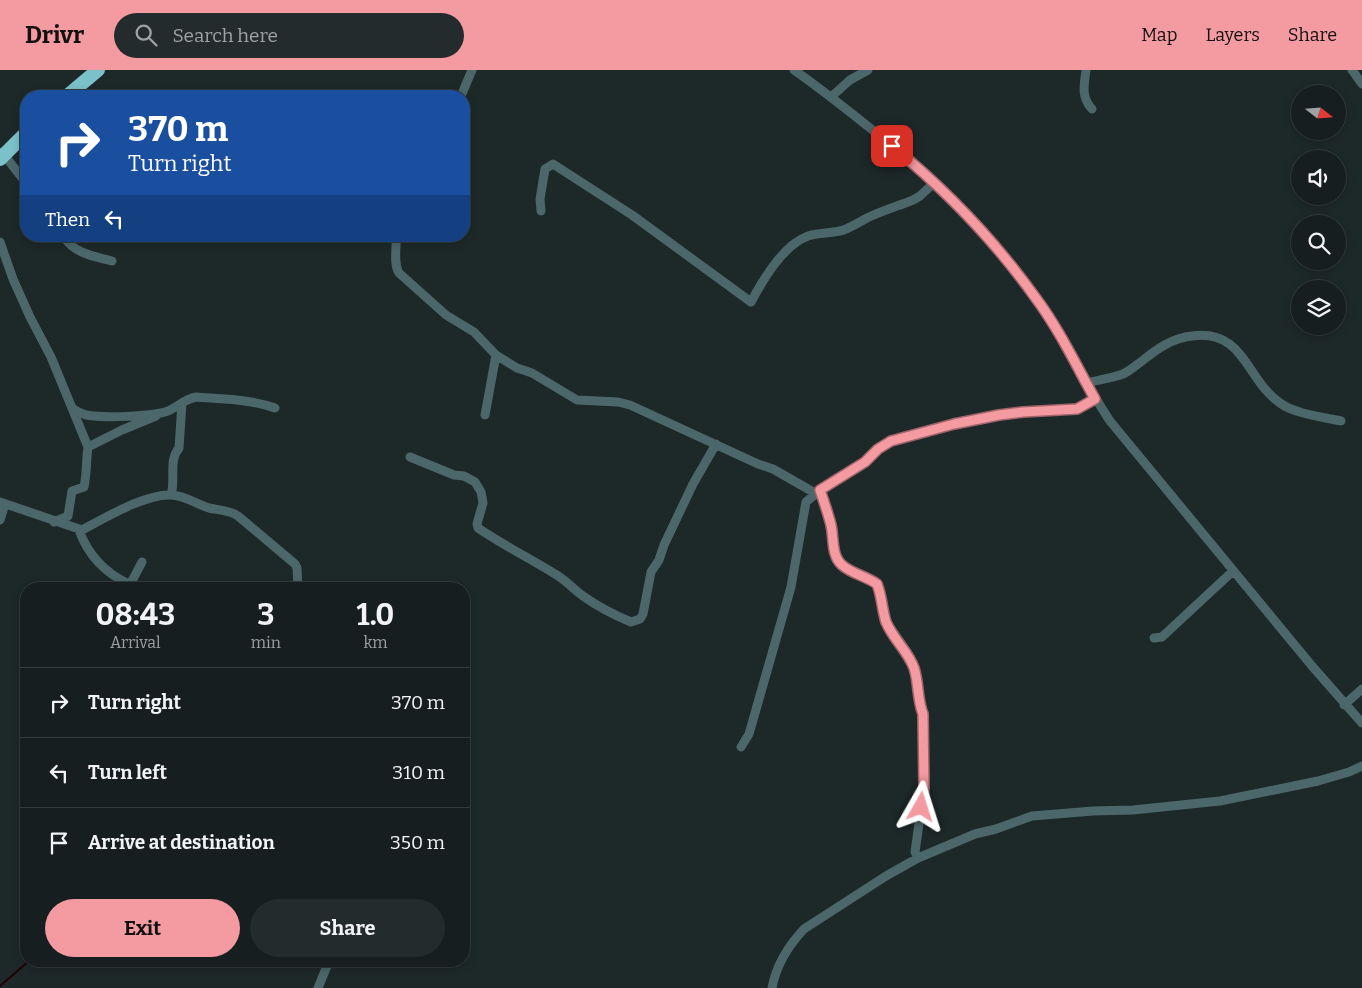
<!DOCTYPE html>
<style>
:root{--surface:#161e1f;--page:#232b2c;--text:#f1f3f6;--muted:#9ea2a4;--line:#353c3d;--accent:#f49aa1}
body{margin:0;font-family:Bitter,serif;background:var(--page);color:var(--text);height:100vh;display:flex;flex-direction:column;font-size:19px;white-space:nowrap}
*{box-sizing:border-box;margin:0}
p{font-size:16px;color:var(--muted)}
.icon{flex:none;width:28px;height:28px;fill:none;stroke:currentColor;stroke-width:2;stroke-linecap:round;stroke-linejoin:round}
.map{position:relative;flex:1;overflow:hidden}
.side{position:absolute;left:20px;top:512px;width:450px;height:385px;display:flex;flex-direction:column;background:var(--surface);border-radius:20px;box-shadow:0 2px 8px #0003,0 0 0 1px var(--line)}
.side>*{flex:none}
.top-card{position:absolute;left:20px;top:20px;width:450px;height:152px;border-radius:20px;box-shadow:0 2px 8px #0003,0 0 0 1px var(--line);background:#1a4fa0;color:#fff;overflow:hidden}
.needle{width:32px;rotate:107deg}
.controls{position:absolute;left:1291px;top:15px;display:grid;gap:10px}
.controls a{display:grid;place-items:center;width:55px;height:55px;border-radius:50%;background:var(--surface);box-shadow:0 2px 8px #0003,0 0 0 1px var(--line);font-size:25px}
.pin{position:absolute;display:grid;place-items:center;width:42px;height:42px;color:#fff;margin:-21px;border-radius:10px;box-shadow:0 2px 8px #0006}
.me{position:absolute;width:55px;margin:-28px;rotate:6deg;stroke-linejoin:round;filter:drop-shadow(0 0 4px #0008)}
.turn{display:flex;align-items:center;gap:18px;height:105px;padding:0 25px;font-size:22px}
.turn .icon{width:65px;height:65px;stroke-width:2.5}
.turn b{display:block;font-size:35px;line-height:42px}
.then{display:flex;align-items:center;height:48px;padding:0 25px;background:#0003;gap:10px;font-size:19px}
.eta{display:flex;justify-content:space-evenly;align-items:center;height:85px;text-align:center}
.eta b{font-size:30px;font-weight:700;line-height:35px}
.cta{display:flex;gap:10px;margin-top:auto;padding:10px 25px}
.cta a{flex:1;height:58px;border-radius:30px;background:var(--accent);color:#111;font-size:20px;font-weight:700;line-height:58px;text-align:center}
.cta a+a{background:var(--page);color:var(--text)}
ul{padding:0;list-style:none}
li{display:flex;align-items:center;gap:15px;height:70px;padding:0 25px;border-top:1px solid var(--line)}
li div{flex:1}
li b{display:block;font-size:19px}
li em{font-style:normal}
header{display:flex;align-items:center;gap:30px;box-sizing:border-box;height:70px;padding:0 25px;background:var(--accent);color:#111}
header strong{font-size:24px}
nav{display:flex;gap:28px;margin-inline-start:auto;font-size:18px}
.search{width:350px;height:45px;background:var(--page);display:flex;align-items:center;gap:12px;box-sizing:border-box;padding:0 18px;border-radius:28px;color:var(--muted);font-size:19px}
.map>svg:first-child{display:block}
</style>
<header>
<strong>Drivr</strong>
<div class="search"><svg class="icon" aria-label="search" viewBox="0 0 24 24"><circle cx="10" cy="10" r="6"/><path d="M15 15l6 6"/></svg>Search here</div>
<nav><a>Map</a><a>Layers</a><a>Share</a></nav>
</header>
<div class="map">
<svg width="1362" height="918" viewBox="0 0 1362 918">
<rect width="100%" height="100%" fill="#1d2829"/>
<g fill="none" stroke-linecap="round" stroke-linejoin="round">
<path stroke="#250005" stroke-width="2" d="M 0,916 L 29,891"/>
<path stroke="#4b676a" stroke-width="9" d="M 794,0 C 820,18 845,38 870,58 C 932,108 989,162 1036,228 C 1064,267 1083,311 1110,351 L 1312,596 L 1362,653
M 1086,0 C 1084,16 1081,27 1092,39
M 1352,0 L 1362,14
M 461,26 L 472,0
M 831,27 L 850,10 L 868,0
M 2,82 L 26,113
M 541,141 L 540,129 L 545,99 L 553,94 L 632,145 L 751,232 C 763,210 783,175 808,166 C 820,162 834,164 846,159 C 853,156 860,152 867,148 C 882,141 898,136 913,130 L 920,126 L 934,113
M 63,166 C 75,184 93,186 112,191
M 396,166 C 397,178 393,193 399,203 L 446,245 L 474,262 L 496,285 L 517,298 L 532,303 L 577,330 L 618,332 L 630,335 L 758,394 L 773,399 L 815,423
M 0,172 L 13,209 L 30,247 L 51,287 L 88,377 C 86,391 87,403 84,417 L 72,421 L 68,446 L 54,452
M 1086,313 C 1098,310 1112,308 1123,304 C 1130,301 1136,295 1142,291 C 1157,279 1172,268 1192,266 C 1245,259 1246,310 1280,333 C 1295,344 1323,347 1341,351
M 72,338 C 76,341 80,343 86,345 C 102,348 152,347 168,341 C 177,337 185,329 196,327 C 222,329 249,329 275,338
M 485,345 L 496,285
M 88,377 L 122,360 L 156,346
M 410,387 L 454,405 L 464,406 L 475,412 L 481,422 L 483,433 L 477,454 L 478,458 C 503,475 529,488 555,504 C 566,510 573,519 583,526 C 597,536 614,545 631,552 L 640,549 L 643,544 L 651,502 L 659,490 L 664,475 L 693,414 L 716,374
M 820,420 C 824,432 828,443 831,454 C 834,468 830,485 842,495 C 852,504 866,506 877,514 L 886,551 L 909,585 L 914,597 L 918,616 L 919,633 L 923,644 L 924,718 L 915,782 L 918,788
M 171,425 C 176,410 168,391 179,378 L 182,333
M 0,432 L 82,460 C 105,448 146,423 172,425 C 186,426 196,434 209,438 C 218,440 230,440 238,446 L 295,494 L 297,498 L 298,519
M 0,450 L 5,434
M 79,460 C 88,485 105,503 129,514 L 132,511 L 142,492
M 1154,568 L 1162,567 L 1233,501
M 1344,635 L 1362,619
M 741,677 L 749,664 L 791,517 L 806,432 C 820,419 838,410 854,400 C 867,391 876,378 890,372 C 901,366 915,364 927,361 C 957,354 987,347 1017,343 C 1044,339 1072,345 1095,329
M 318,918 L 329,891
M 772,918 C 776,896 789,875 804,859 L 886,806 L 918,788 L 975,764 L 996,759 L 1032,746 L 1093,741 L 1133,740 L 1220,731 L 1318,711 L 1349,702 L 1362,696"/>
<path stroke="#7bc1c9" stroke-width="14" d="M 67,26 L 98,0
M 0,89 L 26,63"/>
</g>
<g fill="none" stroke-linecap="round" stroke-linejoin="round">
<defs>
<path id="route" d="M 892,76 C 946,120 994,170 1035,227 C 1059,259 1076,295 1095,329 L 1077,339 L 1023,342 L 999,345 L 954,354 L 891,371 L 878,379 L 865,392 L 820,420 C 824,432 828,443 831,455 C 834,468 831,485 842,495 C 852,504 866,506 877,514 C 882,526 882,540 886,552 C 893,569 908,581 914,598 C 919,613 917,629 923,644 L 924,718 L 921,737"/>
</defs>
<use href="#route" stroke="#9f6469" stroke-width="12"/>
<use href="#route" stroke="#f49aa1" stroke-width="9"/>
</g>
</svg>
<div class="controls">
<a><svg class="needle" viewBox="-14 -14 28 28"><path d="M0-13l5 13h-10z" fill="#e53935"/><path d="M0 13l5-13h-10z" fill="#9ea2a4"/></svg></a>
<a><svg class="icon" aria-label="sound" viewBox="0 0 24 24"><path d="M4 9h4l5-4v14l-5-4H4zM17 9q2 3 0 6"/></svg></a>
<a><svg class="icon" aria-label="search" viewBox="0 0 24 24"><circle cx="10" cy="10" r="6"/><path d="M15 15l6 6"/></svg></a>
<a><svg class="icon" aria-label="layers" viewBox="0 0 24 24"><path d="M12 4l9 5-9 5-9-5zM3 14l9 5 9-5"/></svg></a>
</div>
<div class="pin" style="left:892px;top:76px;background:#d93025"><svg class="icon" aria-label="arrive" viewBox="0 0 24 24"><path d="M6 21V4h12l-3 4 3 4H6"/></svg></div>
<svg class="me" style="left:921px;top:737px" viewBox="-20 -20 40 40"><path d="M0-17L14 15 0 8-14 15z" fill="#f49aa1" stroke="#fff" stroke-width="4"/></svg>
<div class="top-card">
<div class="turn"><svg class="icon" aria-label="right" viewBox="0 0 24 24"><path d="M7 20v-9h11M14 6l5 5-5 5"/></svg><div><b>370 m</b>Turn right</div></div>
<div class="then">Then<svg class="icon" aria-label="left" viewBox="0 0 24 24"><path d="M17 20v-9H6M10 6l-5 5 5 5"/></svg></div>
</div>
<section class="side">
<div class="eta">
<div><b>08:43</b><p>Arrival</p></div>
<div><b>3</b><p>min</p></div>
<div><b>1.0</b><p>km</p></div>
</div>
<ul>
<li><svg class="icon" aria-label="right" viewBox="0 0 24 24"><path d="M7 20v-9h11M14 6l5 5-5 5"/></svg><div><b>Turn right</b></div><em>370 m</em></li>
<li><svg class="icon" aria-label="left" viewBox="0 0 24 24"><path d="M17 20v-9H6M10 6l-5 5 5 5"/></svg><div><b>Turn left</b></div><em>310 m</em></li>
<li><svg class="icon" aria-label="arrive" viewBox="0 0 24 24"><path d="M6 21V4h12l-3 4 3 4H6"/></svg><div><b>Arrive at destination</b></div><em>350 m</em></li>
</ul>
<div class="cta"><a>Exit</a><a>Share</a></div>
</section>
</div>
